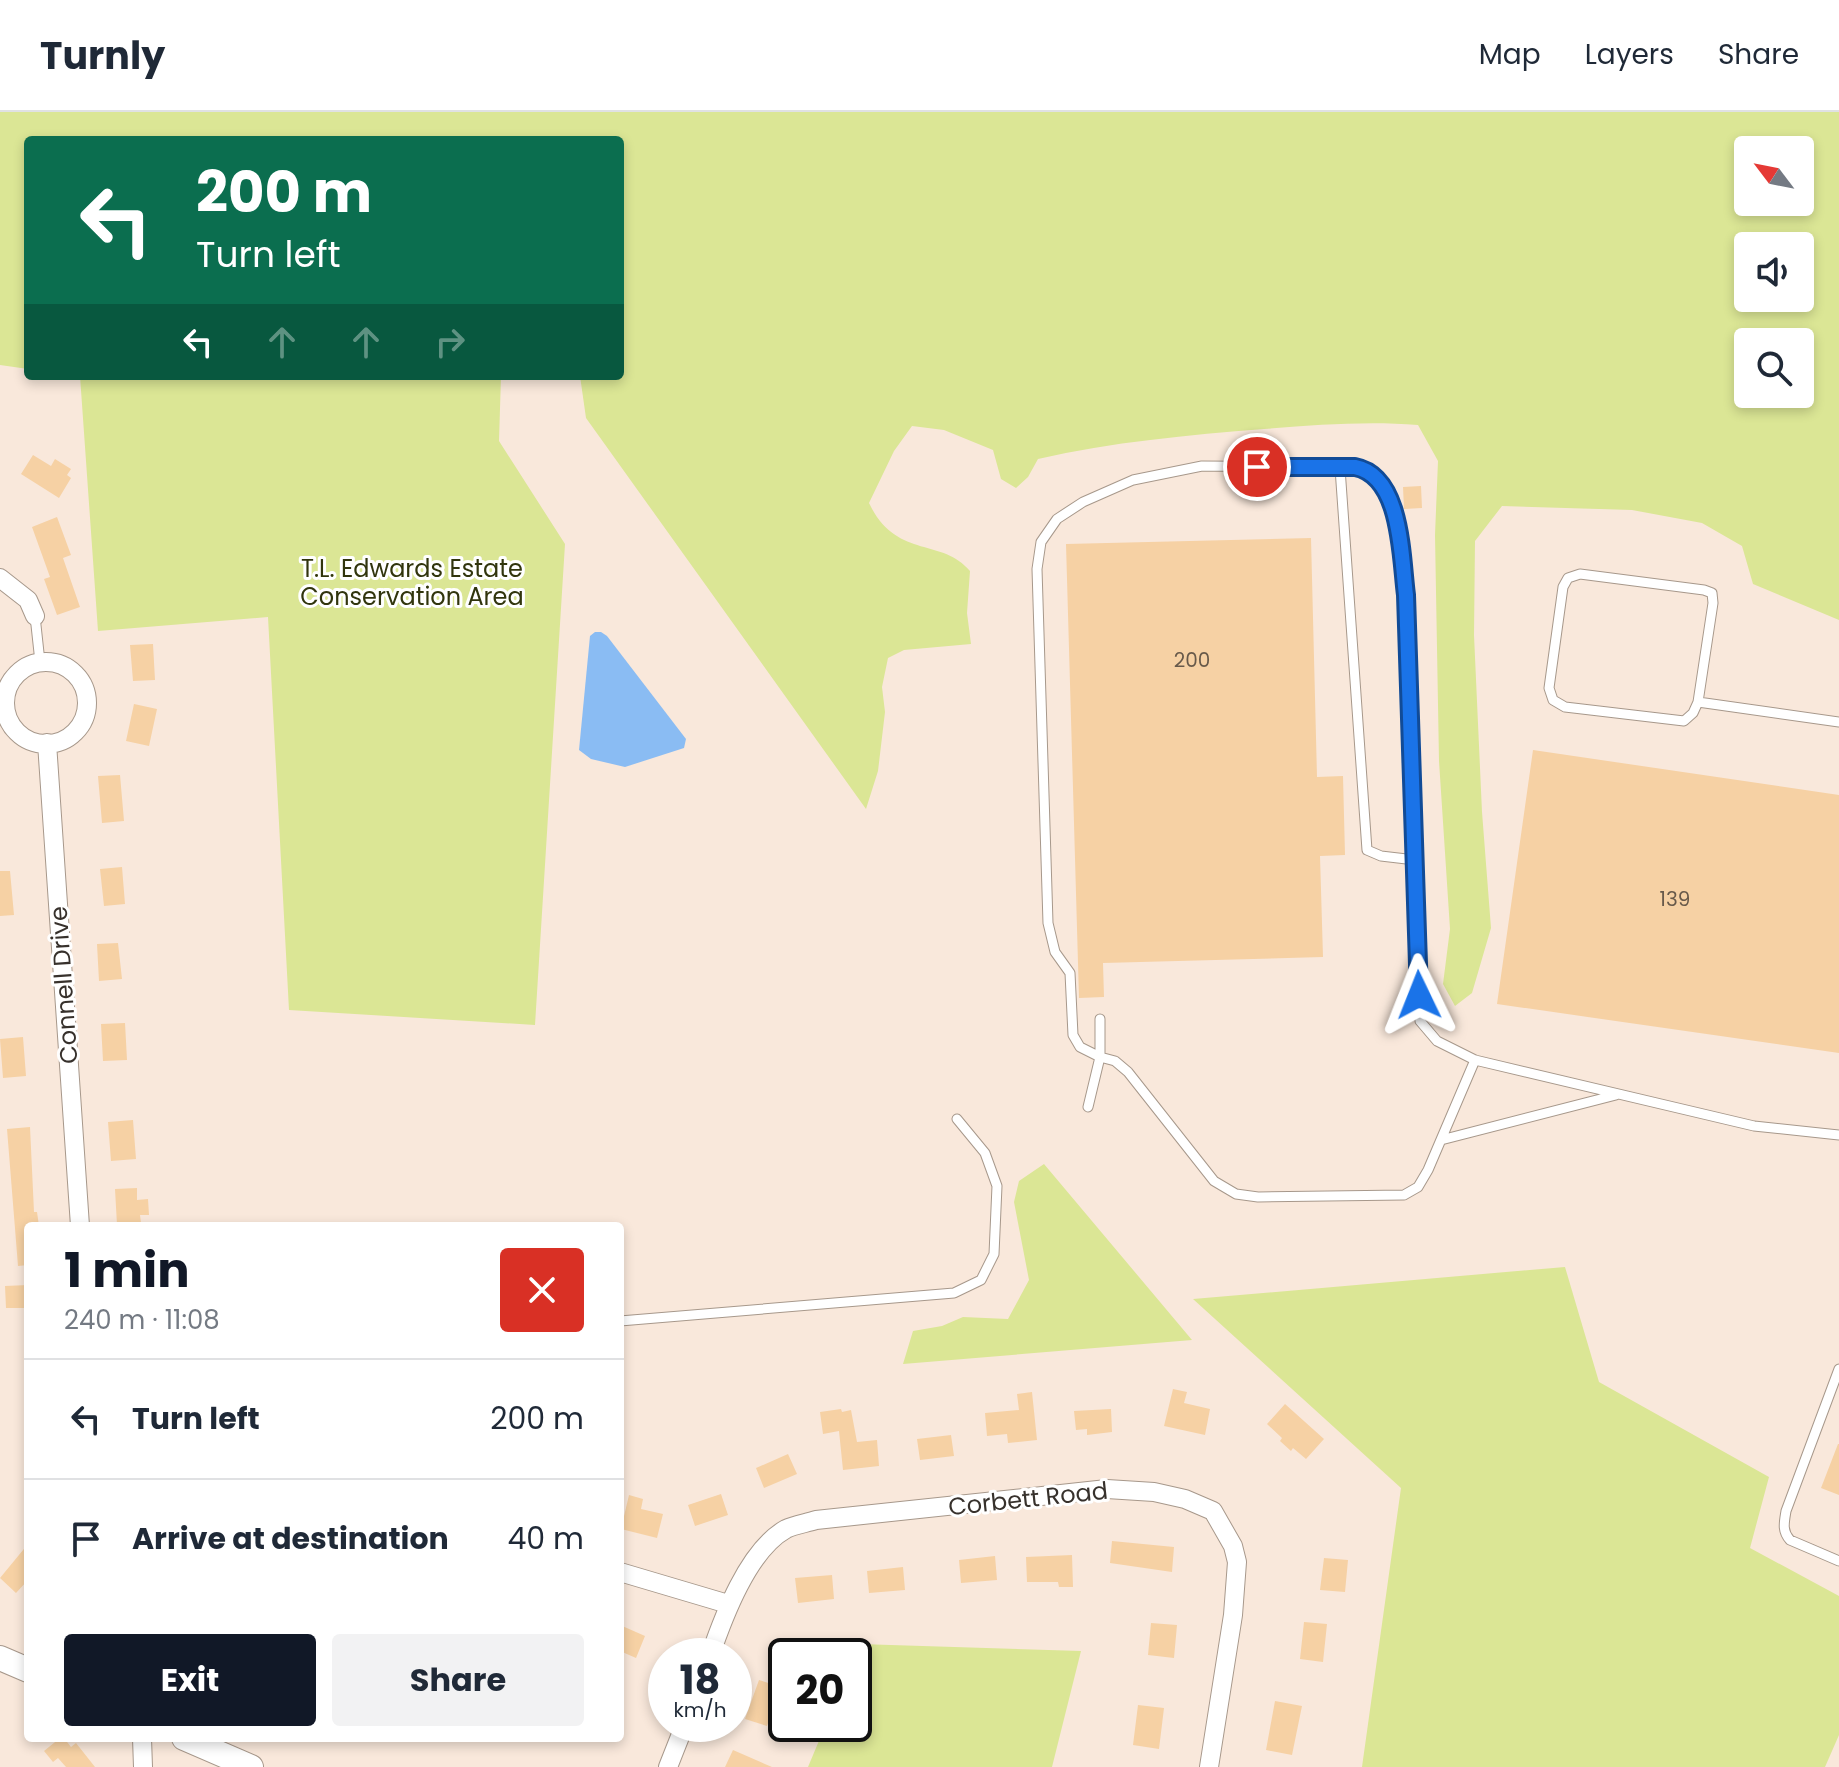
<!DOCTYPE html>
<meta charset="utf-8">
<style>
:root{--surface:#fff;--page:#f2f2f3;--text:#1f2937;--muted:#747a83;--line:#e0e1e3;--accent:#111827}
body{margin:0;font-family:Poppins,sans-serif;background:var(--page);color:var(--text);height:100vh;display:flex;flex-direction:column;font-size:30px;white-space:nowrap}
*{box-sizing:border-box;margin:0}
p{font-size:26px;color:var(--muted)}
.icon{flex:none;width:44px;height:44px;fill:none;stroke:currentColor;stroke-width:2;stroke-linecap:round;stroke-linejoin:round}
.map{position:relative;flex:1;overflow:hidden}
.panel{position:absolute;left:24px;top:1110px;width:600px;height:520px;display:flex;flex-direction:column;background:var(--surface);border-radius:8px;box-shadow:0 4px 12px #0003}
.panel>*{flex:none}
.top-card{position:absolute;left:24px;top:24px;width:600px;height:244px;border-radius:8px;box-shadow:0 4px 12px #0003;background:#0b6e4f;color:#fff;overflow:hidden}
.needle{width:52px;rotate:302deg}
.controls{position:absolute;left:1734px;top:24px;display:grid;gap:16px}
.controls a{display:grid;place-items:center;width:80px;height:80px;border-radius:8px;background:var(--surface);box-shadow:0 4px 12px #0003;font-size:40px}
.speed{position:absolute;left:648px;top:1526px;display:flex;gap:16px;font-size:40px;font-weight:700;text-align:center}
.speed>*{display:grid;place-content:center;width:104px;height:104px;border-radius:50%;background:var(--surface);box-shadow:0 4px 12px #0003;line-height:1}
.speed small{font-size:20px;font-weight:400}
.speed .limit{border:4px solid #111;border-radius:12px;background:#fff;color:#111}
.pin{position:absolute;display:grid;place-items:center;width:68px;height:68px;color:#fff;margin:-34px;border:4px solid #fff;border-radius:50%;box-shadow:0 2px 8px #0007}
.me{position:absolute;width:88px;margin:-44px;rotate:358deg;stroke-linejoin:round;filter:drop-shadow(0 0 6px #0008)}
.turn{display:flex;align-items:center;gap:28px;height:168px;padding:0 40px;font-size:36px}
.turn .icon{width:104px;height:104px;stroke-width:2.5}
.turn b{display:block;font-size:56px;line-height:68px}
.lanes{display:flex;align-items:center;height:76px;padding:0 40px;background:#0003;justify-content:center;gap:40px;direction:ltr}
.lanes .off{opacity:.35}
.round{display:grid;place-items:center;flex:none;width:84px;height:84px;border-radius:8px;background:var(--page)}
.summary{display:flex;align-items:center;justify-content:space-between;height:136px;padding:0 40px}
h1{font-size:48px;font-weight:700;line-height:60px;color:var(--accent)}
.cta{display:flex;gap:16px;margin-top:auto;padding:16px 40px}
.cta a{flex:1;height:92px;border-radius:8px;background:var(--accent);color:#fff;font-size:32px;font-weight:700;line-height:92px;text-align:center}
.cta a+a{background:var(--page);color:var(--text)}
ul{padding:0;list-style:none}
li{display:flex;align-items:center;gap:24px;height:120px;padding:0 40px;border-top:2px solid var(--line)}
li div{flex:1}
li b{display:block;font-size:30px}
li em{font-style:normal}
header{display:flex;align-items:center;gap:48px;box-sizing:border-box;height:112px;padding:0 40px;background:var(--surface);border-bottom:2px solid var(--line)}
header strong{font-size:38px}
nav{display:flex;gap:44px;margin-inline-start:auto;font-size:28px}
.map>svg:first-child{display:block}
</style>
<header>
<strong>Turnly</strong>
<nav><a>Map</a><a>Layers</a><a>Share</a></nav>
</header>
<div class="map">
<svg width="1839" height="1655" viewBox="0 0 1839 1655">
<rect width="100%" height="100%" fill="#f9e8db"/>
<path fill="#dbe695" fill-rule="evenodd" d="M 0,0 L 1839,0 L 1839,508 L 1753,472 L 1742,434 L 1702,411 L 1632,398 L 1502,394 L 1475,429 L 1474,523 L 1482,700 L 1491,816 L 1472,881 L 1455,894 L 1443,872 L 1450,817 L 1439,649 L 1435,423 L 1438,349 L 1418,313 C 1366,309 1316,313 1264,317 C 1188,323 1112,330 1038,347 L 1028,365 L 1016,376 L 1001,367 L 993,338 L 944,318 L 912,314 L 894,339 L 869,391 C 896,448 942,425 970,459 L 967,501 L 971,532 L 904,538 L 888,546 L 882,575 L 885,600 L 878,659 L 866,697 L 586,306 L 580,264 L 620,264 L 620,28 L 28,28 L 28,257 L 0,253 ZM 1748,38 L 1800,38 L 1800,90 L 1748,90 ZM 1748,134 L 1800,134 L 1800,186 L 1748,186 ZM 1800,230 L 1800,282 L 1748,282 L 1748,230 Z
M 80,264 L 501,264 L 499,329 L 565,432 L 535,913 L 289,898 L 268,505 L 98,519 Z
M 1044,1052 L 1192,1228 L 903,1252 L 913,1219 L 942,1214 L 963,1205 L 1008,1207 L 1029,1168 L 1014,1090 L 1019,1069 Z
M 1565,1155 L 1599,1270 L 1769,1365 L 1750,1436 L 1839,1484 L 1839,1623 L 1825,1655 L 1362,1655 L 1401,1376 L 1193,1187 Z
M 859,1532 L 1081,1539 L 1052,1655 L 808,1655 L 826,1612 L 854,1612 L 854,1545 Z"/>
<path fill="#8abcf3" d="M 595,520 L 601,520 L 607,524 L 686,627 L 684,636 L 625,655 L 591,647 L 579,638 L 590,524 Z"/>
<path fill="#f6d1a4" d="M 33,343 L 51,354 L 55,347 L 71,357 L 67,363 L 71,366 L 59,386 L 21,362 Z
M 1421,374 L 1422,396 L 1404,397 L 1403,375 Z
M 57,405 L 71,443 L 63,446 L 80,495 L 57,503 L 44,467 L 50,465 L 32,415 Z
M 1311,426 L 1317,665 L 1343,664 L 1345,743 L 1320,744 L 1323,845 L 1103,851 L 1104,885 L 1079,886 L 1066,432 Z
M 153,532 L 155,568 L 133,569 L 130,533 Z
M 134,592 L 157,597 L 149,634 L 126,629 Z
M 1533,638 L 1839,683 L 1839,941 L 1497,892 Z
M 120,663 L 124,709 L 102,711 L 98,664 Z
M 122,755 L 125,792 L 104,794 L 100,757 Z
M 0,759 L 10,759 L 14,803 L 0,804 Z
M 118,831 L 122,867 L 99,869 L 97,832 Z
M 125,911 L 127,948 L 103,949 L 101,912 Z
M 23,925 L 26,964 L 3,966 L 0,927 Z
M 133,1008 L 136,1047 L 111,1049 L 108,1010 Z
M 30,1015 L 34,1100 L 37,1100 L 39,1114 L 28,1114 L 28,1153 L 18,1154 L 7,1017 Z
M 137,1076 L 137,1088 L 148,1087 L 149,1103 L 140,1103 L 141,1111 L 117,1113 L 115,1077 Z
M 28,1173 L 28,1196 L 6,1196 L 5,1174 Z
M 1173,1277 L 1187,1280 L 1184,1291 L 1210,1297 L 1205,1323 L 1164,1314 Z
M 1032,1280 L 1037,1328 L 1008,1331 L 1007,1322 L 987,1324 L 985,1301 L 1019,1298 L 1017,1282 Z
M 1285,1292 L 1324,1327 L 1306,1347 L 1293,1336 L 1291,1339 L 1280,1329 L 1282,1326 L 1267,1312 Z
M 841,1297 L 842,1300 L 851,1298 L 857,1330 L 877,1328 L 879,1354 L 843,1358 L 839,1319 L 823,1322 L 820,1300 Z
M 1111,1297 L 1112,1320 L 1087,1323 L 1087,1317 L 1076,1318 L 1074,1299 Z
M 951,1323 L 954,1344 L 920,1348 L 917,1327 Z
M 1838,1332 L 1839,1332 L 1839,1383 L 1821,1376 Z
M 788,1342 L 797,1362 L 764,1376 L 756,1356 Z
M 721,1382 L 728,1403 L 695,1414 L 688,1393 Z
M 629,1383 L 643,1387 L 641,1397 L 663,1402 L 657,1426 L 621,1417 Z
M 1112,1429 L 1174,1435 L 1172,1460 L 1110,1451 Z
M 28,1432 L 28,1468 L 16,1481 L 0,1466 Z
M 1072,1443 L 1073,1475 L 1059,1475 L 1058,1470 L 1027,1470 L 1026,1445 Z
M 995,1444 L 997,1468 L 961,1471 L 959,1448 Z
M 1324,1446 L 1348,1448 L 1345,1480 L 1320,1478 Z
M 903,1455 L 905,1478 L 869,1481 L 867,1459 Z
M 832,1463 L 834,1487 L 798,1491 L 795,1466 Z
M 1304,1510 L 1327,1512 L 1323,1550 L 1300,1547 Z
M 1151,1511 L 1177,1513 L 1174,1546 L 1148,1543 Z
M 620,1513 L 645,1524 L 636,1546 L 620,1539 Z
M 759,1568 L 781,1575 L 767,1614 L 745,1607 Z
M 1275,1589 L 1302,1594 L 1292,1643 L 1266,1638 Z
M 1138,1593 L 1164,1596 L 1159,1637 L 1133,1633 Z
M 60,1626 L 64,1626 L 71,1635 L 76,1631 L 95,1655 L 66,1655 L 58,1646 L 53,1650 L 44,1639 Z
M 733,1638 L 772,1655 L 725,1655 Z"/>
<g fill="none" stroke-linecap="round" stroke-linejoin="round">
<defs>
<path id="service" d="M 1340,356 L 1367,738 L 1381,744 L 1415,748
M 1580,462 L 1704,478 L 1712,481 L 1713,491 L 1698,590 L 1693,601 L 1684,609 L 1565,595 L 1553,588 L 1549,576 L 1563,475 L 1568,466 Z
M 35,504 L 40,550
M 1698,590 L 1839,610
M 1475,948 L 1428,1058 L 1418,1075 L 1404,1083 L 1258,1085 L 1236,1082 L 1214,1069 L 1128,960 L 1115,949 L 1100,945 L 1080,935 L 1073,923 L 1070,861 L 1055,840 L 1048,811 L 1037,457 L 1041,430 L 1057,407 L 1083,390 L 1133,368 L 1202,354 L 1355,355 C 1359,356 1364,356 1368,358 C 1400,373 1402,452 1406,483 L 1420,909 L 1437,929 L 1475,948 L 1754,1014 L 1839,1023
M 1088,995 L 1100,945 L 1100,907
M 1441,1028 L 1616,983
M 620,1209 L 954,1181 L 981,1168 L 994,1142 L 997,1074 L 985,1041 L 957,1007
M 1839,1257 L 1786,1399 C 1784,1411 1782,1419 1790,1428 L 1839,1449"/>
<path id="minor" d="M 0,466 L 28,488 L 35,504
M5 591a41 41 0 1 1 82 0a41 41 0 1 1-82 0Z
M 47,631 L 80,1114
M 620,1460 L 728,1492
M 710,1544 C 723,1506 748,1438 786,1417 C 794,1413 807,1411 816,1408 L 1107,1377 L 1154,1380 L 1185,1387 L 1213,1399 L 1233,1434 L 1237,1450 L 1233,1503 L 1209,1655
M 142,1626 L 143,1655
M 668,1655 L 685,1612"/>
<path id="tertiary" d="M 0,1546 L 28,1558
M 184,1626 L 251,1655"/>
</defs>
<use href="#service" stroke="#a7988b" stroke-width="11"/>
<use href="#minor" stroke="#a7988b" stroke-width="20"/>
<use href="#tertiary" stroke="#a7988b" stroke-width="26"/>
<use href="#service" stroke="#fff" stroke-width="9"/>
<use href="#minor" stroke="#fff" stroke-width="18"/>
<use href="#tertiary" stroke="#fff" stroke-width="24"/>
</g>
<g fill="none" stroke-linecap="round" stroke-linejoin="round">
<defs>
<path id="route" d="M 1257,355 L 1355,355 C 1402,364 1401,445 1406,483 L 1419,883"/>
</defs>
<use href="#route" stroke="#114b97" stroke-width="20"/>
<use href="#route" stroke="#1a73e8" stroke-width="14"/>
</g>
<g text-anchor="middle" stroke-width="6" stroke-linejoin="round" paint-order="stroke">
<g font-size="20" fill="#67594a">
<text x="1192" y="555">200</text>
<text x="1675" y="794">139</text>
</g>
<g font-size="24" fill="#31350d" stroke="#fff">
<text x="412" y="465">T.L. Edwards Estate<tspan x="412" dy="28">Conservation Area</tspan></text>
</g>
<g font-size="24" fill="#37312c" stroke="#fff">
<text transform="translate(64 873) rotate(-94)" y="8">Connell Drive</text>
<text transform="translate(1028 1387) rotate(-6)" y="8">Corbett Road</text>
</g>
</g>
</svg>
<div class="controls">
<a><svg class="needle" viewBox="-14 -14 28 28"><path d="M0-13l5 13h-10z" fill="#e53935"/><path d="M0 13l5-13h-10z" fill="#747a83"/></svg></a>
<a><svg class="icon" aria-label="sound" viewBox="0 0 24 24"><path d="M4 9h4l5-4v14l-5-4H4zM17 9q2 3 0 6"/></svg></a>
<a><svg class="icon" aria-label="search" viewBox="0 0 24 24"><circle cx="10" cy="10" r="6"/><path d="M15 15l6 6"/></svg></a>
</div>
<div class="speed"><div>18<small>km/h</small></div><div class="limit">20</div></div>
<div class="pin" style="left:1257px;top:355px;background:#d93025"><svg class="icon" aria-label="arrive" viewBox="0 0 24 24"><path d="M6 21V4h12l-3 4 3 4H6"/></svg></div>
<svg class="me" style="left:1419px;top:883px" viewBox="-20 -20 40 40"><path d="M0-17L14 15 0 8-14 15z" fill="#1a73e8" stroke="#fff" stroke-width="4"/></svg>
<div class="top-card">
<div class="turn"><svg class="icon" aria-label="left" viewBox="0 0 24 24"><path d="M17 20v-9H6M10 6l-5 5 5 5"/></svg><div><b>200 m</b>Turn left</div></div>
<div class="lanes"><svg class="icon" aria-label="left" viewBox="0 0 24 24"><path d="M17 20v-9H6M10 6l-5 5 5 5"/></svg><svg class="icon off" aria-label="ahead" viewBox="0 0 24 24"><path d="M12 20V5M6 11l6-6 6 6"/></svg><svg class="icon off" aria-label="ahead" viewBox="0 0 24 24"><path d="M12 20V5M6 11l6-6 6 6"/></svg><svg class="icon off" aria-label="right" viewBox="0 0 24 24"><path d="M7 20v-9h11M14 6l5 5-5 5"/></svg></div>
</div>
<section class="panel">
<div class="summary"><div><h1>1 min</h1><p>240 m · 11:08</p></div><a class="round" style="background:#d93025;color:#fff"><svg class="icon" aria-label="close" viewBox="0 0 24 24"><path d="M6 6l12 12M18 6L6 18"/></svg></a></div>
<ul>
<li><svg class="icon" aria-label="left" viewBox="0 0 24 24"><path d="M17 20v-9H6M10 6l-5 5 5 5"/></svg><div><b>Turn left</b></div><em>200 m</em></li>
<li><svg class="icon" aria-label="arrive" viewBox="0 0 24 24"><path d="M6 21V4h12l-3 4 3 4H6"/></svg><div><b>Arrive at destination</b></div><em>40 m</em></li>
</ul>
<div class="cta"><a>Exit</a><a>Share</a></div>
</section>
</div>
